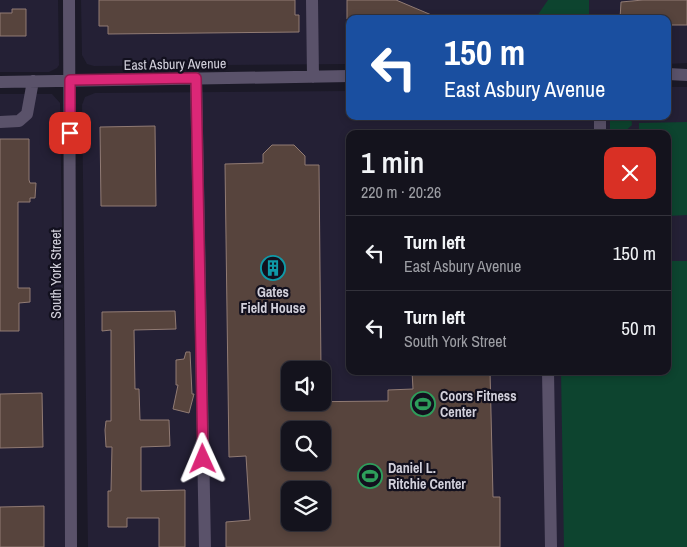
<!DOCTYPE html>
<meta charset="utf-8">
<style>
:root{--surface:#14131d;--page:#1d1c26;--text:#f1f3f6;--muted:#9d9ea4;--line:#33323b}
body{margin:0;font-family:"Archivo Narrow",sans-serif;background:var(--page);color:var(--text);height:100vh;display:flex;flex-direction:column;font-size:19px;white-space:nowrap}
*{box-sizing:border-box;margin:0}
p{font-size:16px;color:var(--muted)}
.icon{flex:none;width:28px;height:28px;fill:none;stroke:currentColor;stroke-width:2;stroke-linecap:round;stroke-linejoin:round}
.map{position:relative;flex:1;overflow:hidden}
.panel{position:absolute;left:346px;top:130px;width:325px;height:245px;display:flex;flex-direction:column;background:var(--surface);border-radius:10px;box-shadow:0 2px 8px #0003,0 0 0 1px var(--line)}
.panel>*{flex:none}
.top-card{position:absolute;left:346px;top:15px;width:325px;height:105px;border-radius:10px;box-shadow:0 2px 8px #0003,0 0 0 1px var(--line);background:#1a4fa0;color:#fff;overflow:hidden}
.controls{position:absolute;left:281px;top:361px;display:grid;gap:10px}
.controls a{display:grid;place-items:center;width:50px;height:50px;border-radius:10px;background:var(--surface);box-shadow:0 2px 8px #0003,0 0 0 1px var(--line);font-size:25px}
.pin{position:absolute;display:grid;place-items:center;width:42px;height:42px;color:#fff;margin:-21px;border-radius:10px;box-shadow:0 2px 8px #0006}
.me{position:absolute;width:55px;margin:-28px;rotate:359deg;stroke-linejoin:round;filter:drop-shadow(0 0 4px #0008)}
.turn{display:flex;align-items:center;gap:18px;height:105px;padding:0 15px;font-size:22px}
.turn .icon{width:65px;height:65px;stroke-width:2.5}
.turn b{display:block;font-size:35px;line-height:42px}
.round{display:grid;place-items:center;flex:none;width:52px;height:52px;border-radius:10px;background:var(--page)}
.summary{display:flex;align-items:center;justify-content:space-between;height:85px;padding:0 15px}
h1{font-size:30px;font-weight:600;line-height:38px}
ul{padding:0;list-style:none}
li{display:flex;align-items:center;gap:15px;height:75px;padding:0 15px;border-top:1px solid var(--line)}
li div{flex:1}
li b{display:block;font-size:19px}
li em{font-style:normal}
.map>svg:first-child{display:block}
</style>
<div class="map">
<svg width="687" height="547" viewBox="0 0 687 547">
<rect width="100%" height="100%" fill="#1b1927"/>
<path fill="#242035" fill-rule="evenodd" d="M 0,0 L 58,0 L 59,65 L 57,68 L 49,72 L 0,72 Z
M 81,0 L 687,0 L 687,63 L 668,64 L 668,19 L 350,19 L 350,64 L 94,66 L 87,64 L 82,55 Z
M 668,87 L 687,87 L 687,547 L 88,547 L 82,105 L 85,97 L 95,93 L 350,91 L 350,116 L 668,116 ZM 350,134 L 668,134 L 668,371 L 350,371 ZM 290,370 L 322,370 L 322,402 L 290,402 ZM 290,430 L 322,430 L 322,462 L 290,462 ZM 290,490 L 322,490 L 322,522 L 290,522 Z
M 0,94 L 52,94 L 60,103 L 67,547 L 0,547 Z"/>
<path fill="#0d442f" d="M 548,0 L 589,0 L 589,19 L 535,19 Z
M 610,116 L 631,116 L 632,125 L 622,134 L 610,134 Z
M 687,122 L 687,215 L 668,216 L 668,134 L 639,134 L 639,123 Z
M 668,261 L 687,261 L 687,547 L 564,547 L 561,371 L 668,371 Z"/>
<path fill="#57443d" stroke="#917b74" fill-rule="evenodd" d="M 99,0 L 295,0 L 295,15 L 299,15 L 299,32 L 108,34 L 108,26 L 99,26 Z
M 347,0 L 396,0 L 441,19 L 347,19 Z
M 643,0 L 687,0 L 687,25 L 668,25 L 668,19 L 620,19 L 621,2 Z
M 12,9 L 26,9 L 26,36 L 0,36 L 0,13 L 12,13 Z
M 155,126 L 156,206 L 101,206 L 100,127 Z
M 0,139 L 29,139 L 29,180 L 30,183 L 36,183 L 35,198 L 30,198 L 30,202 L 18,202 L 18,288 L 30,288 L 30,302 L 19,303 L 19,331 L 0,331 Z
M 272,145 L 294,145 L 305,156 L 305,165 L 319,165 L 321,370 L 290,370 L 290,402 L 388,401 L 388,390 L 413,389 L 412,371 L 490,371 L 493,497 L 500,497 L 500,547 L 226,547 L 226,522 L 250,520 L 246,456 L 229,457 L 225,164 L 263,163 L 263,154 ZM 290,430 L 322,430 L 322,462 L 290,462 ZM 290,490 L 322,490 L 322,522 L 290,522 Z
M 175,311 L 176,329 L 134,330 L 135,389 L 139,389 L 140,420 L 169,420 L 170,446 L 141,447 L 141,491 L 185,490 L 185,547 L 159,547 L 159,518 L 127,518 L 127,527 L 108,527 L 108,491 L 111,491 L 112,447 L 106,447 L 105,430 L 106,421 L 111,421 L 111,330 L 102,331 L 102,312 Z
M 186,352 L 190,352 L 192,394 L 194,394 L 189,413 L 173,409 L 178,385 L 176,385 L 176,360 L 184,359 Z
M 42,393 L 43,447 L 0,448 L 0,394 Z
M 44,506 L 44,547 L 0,547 L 0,507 Z"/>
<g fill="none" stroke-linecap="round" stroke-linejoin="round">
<path stroke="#5a526a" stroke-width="12" d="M 69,0 L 71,547
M 312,0 L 313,77
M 668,74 L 687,75
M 196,78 L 205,547
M 0,82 L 350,76
M 600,116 L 600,134
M 0,122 L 19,121 L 27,114 L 33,81
M 548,371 L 551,547"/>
</g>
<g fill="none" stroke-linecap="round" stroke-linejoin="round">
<defs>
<path id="route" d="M 70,133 L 70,80 L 196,78 L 203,459"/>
</defs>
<use href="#route" stroke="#8e194d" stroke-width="12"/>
<use href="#route" stroke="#db2777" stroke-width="9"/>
</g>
<defs>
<symbol id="building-ring" viewBox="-11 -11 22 22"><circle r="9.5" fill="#12101e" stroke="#0f9aa8" stroke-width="1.5"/><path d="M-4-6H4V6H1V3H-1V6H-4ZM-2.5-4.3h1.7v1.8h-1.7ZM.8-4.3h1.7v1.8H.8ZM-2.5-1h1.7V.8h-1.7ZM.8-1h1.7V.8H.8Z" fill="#0f9aa8"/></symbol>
<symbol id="stadium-ring" viewBox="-11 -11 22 22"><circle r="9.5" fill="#12101e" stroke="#2e9e5b" stroke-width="1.5"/><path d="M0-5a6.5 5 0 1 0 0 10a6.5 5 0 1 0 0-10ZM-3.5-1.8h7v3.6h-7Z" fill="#2e9e5b"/></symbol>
</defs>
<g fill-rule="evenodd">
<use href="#building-ring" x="259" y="254" width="28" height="28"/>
<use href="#stadium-ring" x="409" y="390" width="28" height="28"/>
<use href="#stadium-ring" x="356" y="462" width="28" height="28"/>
</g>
<g text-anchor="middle" stroke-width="4.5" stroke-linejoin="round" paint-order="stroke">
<g font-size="14" fill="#d2d0db" stroke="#12101e">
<text transform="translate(175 64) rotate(-1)" y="5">East Asbury Avenue</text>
<text transform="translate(56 274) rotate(-90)" y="5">South York Street</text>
</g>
<g font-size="14" font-weight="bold" fill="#d2d0db" stroke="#12101e" text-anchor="start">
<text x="273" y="297" text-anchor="middle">Gates<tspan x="273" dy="16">Field House</tspan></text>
<text x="440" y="401">Coors Fitness<tspan x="440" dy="16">Center</tspan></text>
<text x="388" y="473">Daniel L.<tspan x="388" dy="16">Ritchie Center</tspan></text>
</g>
</g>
</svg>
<div class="controls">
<a><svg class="icon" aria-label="sound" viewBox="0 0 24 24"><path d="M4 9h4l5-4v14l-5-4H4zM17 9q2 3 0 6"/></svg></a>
<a><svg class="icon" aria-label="search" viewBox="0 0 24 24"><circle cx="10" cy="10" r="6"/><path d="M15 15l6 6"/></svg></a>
<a><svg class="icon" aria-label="layers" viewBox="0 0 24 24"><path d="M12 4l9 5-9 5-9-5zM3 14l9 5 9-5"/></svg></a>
</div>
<div class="pin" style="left:70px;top:133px;background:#d93025"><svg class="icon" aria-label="arrive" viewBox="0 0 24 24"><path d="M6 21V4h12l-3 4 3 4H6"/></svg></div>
<svg class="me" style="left:203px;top:459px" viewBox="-20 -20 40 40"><path d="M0-17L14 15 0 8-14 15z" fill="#db2777" stroke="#fff" stroke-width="4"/></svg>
<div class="top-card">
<div class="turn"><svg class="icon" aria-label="left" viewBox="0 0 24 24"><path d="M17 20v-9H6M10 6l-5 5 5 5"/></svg><div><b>150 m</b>East Asbury Avenue</div></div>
</div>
<section class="panel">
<div class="summary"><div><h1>1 min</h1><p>220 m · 20:26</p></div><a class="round" style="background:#d93025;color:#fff"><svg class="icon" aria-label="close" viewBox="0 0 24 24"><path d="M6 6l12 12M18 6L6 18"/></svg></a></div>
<ul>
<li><svg class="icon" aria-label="left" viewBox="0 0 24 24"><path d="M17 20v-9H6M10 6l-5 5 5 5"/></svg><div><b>Turn left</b><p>East Asbury Avenue</p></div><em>150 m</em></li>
<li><svg class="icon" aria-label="left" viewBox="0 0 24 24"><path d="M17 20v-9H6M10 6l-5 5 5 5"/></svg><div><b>Turn left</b><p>South York Street</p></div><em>50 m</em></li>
</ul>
</section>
</div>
